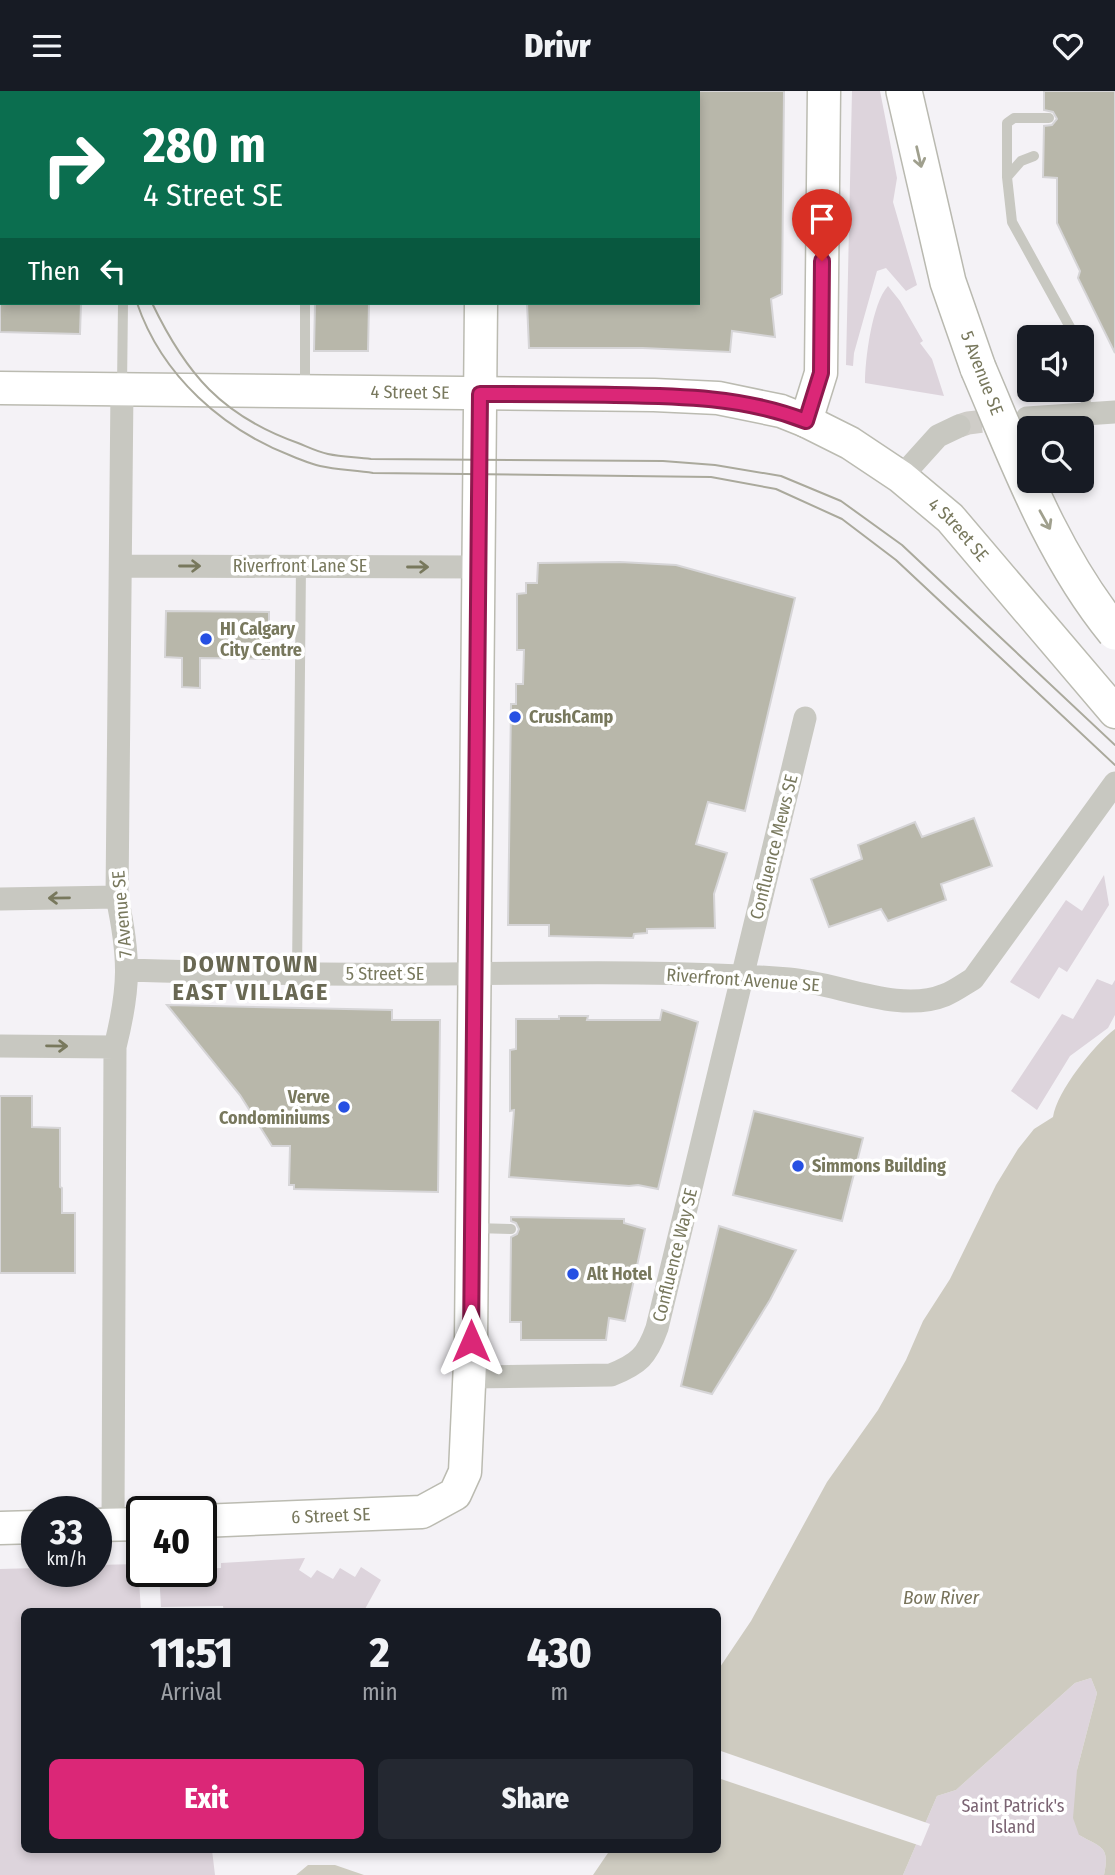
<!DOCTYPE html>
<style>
:root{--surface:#171b24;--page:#242831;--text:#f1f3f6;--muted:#9ea1a6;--accent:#db2777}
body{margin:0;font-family:"Fira Sans Condensed",sans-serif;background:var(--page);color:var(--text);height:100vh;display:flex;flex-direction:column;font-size:26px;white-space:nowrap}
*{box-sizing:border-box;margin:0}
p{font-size:23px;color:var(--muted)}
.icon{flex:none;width:38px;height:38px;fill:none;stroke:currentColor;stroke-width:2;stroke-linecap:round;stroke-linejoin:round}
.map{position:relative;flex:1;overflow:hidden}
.details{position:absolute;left:21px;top:1517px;width:700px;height:245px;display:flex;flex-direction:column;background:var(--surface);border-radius:10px;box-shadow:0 4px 10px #0003}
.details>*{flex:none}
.hud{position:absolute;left:0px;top:0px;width:700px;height:214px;box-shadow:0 4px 10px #0003;background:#0b6e4f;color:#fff;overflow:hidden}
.controls{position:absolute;left:1017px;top:234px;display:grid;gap:14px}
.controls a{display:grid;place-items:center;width:77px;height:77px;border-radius:10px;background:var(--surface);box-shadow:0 4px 10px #0003;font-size:35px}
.speed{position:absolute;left:21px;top:1405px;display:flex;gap:14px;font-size:35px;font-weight:700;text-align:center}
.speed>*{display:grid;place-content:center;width:91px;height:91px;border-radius:50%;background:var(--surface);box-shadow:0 4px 10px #0003;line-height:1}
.speed small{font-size:18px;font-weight:400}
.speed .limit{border:4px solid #111;border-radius:10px;background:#fff;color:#111}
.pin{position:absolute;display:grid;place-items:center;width:60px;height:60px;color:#fff;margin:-72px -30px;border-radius:50% 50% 50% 0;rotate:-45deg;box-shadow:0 0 7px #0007}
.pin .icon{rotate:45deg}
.me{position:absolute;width:77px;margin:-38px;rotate:0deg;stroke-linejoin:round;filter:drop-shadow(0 0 5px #0008)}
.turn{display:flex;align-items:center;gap:24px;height:147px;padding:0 28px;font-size:32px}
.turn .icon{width:91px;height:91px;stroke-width:2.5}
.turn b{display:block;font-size:49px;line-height:60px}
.then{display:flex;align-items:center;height:66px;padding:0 28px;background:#0003;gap:14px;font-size:26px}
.eta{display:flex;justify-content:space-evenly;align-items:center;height:119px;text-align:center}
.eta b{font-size:42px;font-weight:800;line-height:49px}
.button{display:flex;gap:14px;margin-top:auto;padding:14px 28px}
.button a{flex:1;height:80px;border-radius:10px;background:var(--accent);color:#fff;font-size:28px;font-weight:800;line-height:80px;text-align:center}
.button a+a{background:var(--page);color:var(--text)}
header{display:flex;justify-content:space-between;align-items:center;height:91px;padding:0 28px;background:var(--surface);font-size:32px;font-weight:800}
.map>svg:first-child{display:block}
</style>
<header><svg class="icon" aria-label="menu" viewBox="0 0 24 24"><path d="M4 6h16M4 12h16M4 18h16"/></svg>Drivr<svg class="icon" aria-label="heart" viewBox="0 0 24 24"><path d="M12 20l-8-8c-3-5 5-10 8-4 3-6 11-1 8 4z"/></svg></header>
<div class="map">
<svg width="1115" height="1784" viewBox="0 0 1115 1784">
<rect width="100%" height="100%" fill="#f4f2f6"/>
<path fill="#ddd4dc" d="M 852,0 L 880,0 L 897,87 L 893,111 L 917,194 L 906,200 L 886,177 L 877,180 L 854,262 L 853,275 L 846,274 Z
M 888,195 L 900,210 L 923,250 L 920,252 L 932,268 L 944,305 L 865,292 C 865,269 872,212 888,195 Z
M 1104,784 L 1109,814 L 1067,881 L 1059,876 L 1039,908 L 1010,891 L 1066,809 L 1082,820 Z
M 1097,888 L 1112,894 L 1115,889 L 1115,924 L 1108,937 L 1070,965 L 1037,1019 L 1011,1000 L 1062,923 L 1073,928 Z
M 305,1467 L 299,1479 L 311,1487 L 317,1479 L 333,1488 L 340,1477 L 355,1486 L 361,1476 L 381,1489 L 365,1518 L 368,1521 L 224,1521 L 223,1515 L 161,1516 L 159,1481 L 201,1480 L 201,1478 L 221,1477 L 221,1472 Z
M 138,1473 L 141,1521 L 24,1521 L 24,1759 L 212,1759 L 215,1784 L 0,1784 L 0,1478 L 37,1477 L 37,1480 L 96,1480 L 96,1474 Z
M 1091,1587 L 1097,1602 L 1077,1679 L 1079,1744 C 1102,1757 1110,1755 1104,1784 L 903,1784 L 937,1705 L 956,1699 L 1075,1592 Z"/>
<path fill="#cecbc0" d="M 1115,938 L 1115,1784 L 1104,1784 C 1110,1755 1102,1757 1079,1744 L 1073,1727 L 1077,1679 L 1097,1602 L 1091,1587 L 1075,1592 L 956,1699 L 937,1705 L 903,1784 L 593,1784 L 610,1759 L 718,1759 L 718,1579 L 751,1530 L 827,1391 L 878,1319 L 906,1269 L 923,1230 L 950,1188 L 996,1094 L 1018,1058 L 1034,1038 L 1053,1026 C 1057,1000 1094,954 1115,938 Z
M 308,1774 L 335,1774 L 364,1784 L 296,1784 Z"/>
<path fill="#f4f2f6" d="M 718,1659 L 930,1733 L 921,1755 L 718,1687 Z"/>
<path fill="#b8b7aa" stroke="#d6d5d7" stroke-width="2" d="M 698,0 L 784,0 L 782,203 L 771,208 L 775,246 L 732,240 L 730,261 L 643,257 L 529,257 L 527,212 L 698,212 Z
M 1044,0 L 1115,0 L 1115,262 L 1078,187 L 1080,180 L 1057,132 L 1057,87 L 1043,86 L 1044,35 L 1052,34 L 1057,28 L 1053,21 L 1044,19 Z
M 0,212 L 81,212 L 80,243 L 0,241 Z
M 315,212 L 369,212 L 368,260 L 314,260 Z
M 620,471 L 676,474 L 795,507 L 745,720 L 708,711 L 696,753 L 727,762 L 714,803 L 715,837 L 647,838 L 647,842 L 634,843 L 633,847 L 549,845 L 549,834 L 508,834 L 511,613 L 516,613 L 516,593 L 523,593 L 524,559 L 517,559 L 517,503 L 526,502 L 526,492 L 537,492 L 538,472 Z
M 166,520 L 269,521 L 269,568 L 200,567 L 200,597 L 182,596 L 182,567 L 165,566 Z
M 974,727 L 992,775 L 941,793 L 946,809 L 888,830 L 881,818 L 829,836 L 811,788 L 862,768 L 858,754 L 915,731 L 922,746 Z
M 167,914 L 392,919 L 392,929 L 440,929 L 438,1101 L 294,1098 L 294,1094 L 289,1094 L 290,1055 L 272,1055 L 240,1004 Z
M 662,919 L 698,931 L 658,1098 L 638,1094 L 629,1095 L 509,1086 L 514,1019 L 510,1020 L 510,959 L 516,958 L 516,928 L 559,928 L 559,925 L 588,925 L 587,929 L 660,929 Z
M 0,1005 L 32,1005 L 32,1036 L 60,1037 L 60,1096 L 62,1097 L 62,1122 L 75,1122 L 75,1182 L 0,1182 Z
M 754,1020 L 863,1047 L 842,1130 L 733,1104 Z
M 511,1126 L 624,1128 L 624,1132 L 645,1138 L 625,1230 L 609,1227 L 606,1249 L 521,1249 L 521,1231 L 510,1231 L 511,1146 L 517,1143 L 519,1138 L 516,1132 L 511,1130 Z
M 719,1135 L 796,1159 L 770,1209 L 712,1303 L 681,1295 Z"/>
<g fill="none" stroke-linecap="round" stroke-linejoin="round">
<path stroke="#cfcdc8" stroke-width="23" stroke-dasharray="23 11" stroke-linecap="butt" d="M 959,335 L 968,332 L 1011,327"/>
<defs>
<g id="secondary">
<path d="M 483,2 L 483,0"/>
<path id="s1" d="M 0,297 L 654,304 L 718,307 L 781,320 L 806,330 L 850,352 L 901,386 L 950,427 L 1115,621"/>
<path d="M 806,330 L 821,282 L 824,0"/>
<path id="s2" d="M 201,1430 L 422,1421 L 455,1403 L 465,1381 L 471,1250 L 481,212"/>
<path d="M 96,1434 L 142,1433"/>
<path d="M 0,1437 L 37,1436"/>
</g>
<path id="primary" d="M 904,0 L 948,191 L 978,277"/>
</defs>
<use href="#secondary" stroke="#bbbbb1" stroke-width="35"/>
<use href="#primary" stroke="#b9b9b0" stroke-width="38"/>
<path stroke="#c8c8c1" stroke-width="10" d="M 127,2 L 127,0
M 308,2 L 308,0
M 1034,65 L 1021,70 L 1007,86 L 1012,131 L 1076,247
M 1007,86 L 1007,32 L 1014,27 L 1049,27
M 1082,273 L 1087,324
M 122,296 L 123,212
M 305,296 L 305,212
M 297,884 L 301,475
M 475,1137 L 511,1138"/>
<path stroke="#c8c8c1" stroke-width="23" d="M 1027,327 L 1115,321
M 901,386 L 938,345 L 959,335
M 122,475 L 478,476
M 0,808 L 117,806
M 127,879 C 230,882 332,884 435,883 C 552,882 672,879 789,888 C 838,892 899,923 945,904 C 955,900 964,893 973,888 L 1115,692
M 0,955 L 115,956
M 470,1286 L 611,1284 C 639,1273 647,1265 657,1237 L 805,627
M 113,1433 L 115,956 C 130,896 130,867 117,806 L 122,297"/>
<use href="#secondary" stroke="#fff" stroke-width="32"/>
<use href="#primary" stroke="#fff" stroke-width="35"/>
<path stroke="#aaa99c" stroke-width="2" d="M 120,2 L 120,0
M 134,2 L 134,0
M 137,212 C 162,285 223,339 294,366 C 302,369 311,373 320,375 C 337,379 356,379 373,382 L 711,386 L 776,398 L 842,428 L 896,469 L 1115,674
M 152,212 C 186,283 222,325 298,352 C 308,356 318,361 328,363 C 342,366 357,366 371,368 L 663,370 L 715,374 L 781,385 L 841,410 L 902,454 L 1115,654"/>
<defs>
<path id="primary-bridge" d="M 978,277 C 1017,368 1052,464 1115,541"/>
</defs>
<use href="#primary-bridge" stroke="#b9b9b0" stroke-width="38" stroke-linecap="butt"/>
<use href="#primary-bridge" stroke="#fff" stroke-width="35"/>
</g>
<defs><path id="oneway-shaft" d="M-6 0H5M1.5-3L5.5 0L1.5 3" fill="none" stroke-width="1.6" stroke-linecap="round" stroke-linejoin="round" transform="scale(1.75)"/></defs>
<g stroke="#a0a08e">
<use href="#oneway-shaft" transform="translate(919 66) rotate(77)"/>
<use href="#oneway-shaft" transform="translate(1045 429) rotate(61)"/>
</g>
<g stroke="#78785d">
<use href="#oneway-shaft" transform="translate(190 475)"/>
<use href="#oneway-shaft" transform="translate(418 476)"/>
<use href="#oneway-shaft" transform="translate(59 807) rotate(179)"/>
<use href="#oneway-shaft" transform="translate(57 955) rotate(1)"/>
</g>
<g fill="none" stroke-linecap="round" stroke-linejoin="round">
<defs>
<path id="route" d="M 471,1250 L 480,303 C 525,303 570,303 615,304 C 681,305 744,306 806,330 L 821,282 L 822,170"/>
</defs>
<use href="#route" stroke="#8e194d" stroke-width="18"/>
<use href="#route" stroke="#db2777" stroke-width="12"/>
</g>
<g fill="#2650e3" stroke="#fff" stroke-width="2.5">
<circle cx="206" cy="548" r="7"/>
<circle cx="515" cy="626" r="7"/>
<circle cx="344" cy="1016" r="7"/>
<circle cx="798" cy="1075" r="7"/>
<circle cx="573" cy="1183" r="7"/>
</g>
<g text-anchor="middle" stroke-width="7" stroke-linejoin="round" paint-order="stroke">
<g font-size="18" fill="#78785d" stroke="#fff">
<text transform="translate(982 282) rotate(69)" y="6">5 Avenue SE</text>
<text dy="6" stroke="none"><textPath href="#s1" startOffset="410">4 Street SE</textPath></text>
<text dy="6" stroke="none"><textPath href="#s1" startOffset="998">4 Street SE</textPath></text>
<text x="300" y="481">Riverfront Lane SE</text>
<text transform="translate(774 756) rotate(-76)" y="6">Confluence Mews SE</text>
<text transform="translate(122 823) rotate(-95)" y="6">7 Avenue SE</text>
<text x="385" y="889">5 Street SE</text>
<text transform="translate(743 889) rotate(4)" y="6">Riverfront Avenue SE</text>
<text transform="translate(675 1164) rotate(-76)" y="6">Confluence Way SE</text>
<text dy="6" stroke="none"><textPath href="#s2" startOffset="130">6 Street SE</textPath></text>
</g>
<g font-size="18" font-weight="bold" fill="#78785d" stroke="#fff" text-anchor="start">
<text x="220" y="544">HI Calgary<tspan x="220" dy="21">City Centre</tspan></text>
<text x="529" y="632">CrushCamp</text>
<text x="330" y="1012" text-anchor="end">Verve<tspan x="330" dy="21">Condominiums</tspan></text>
<text x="812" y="1081">Simmons Building</text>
<text x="587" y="1189">Alt Hotel</text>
</g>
<g font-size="18" fill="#7b6473" stroke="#fff">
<text x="1013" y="1721">Saint Patrick's<tspan x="1013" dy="21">Island</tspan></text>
</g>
<g font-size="19" font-style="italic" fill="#79745c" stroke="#fff">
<text x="941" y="1513">Bow River</text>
</g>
<g font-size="24" font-weight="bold" letter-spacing="2" fill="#696853" stroke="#fff">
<text x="251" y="881">DOWNTOWN<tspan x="251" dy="28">EAST VILLAGE</tspan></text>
</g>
</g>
</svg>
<div class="controls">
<a><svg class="icon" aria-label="sound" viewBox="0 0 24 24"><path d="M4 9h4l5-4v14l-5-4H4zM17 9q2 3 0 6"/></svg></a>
<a><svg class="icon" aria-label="search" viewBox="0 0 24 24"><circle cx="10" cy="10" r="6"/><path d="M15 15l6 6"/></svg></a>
</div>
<div class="speed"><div>33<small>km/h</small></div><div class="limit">40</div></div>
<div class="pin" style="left:822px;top:170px;background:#d93025"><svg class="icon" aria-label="arrive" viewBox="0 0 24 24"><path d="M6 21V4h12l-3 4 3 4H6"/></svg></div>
<svg class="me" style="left:471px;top:1250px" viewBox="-20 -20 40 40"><path d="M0-17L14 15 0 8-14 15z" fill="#db2777" stroke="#fff" stroke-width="4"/></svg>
<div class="hud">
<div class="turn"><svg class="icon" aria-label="right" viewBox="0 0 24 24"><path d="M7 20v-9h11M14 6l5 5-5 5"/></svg><div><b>280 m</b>4 Street SE</div></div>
<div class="then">Then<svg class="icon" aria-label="left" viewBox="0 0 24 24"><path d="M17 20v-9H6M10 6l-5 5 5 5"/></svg></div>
</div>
<section class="details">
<div class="eta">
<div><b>11:51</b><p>Arrival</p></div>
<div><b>2</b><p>min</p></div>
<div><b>430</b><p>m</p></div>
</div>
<div class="button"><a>Exit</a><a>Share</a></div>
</section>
</div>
